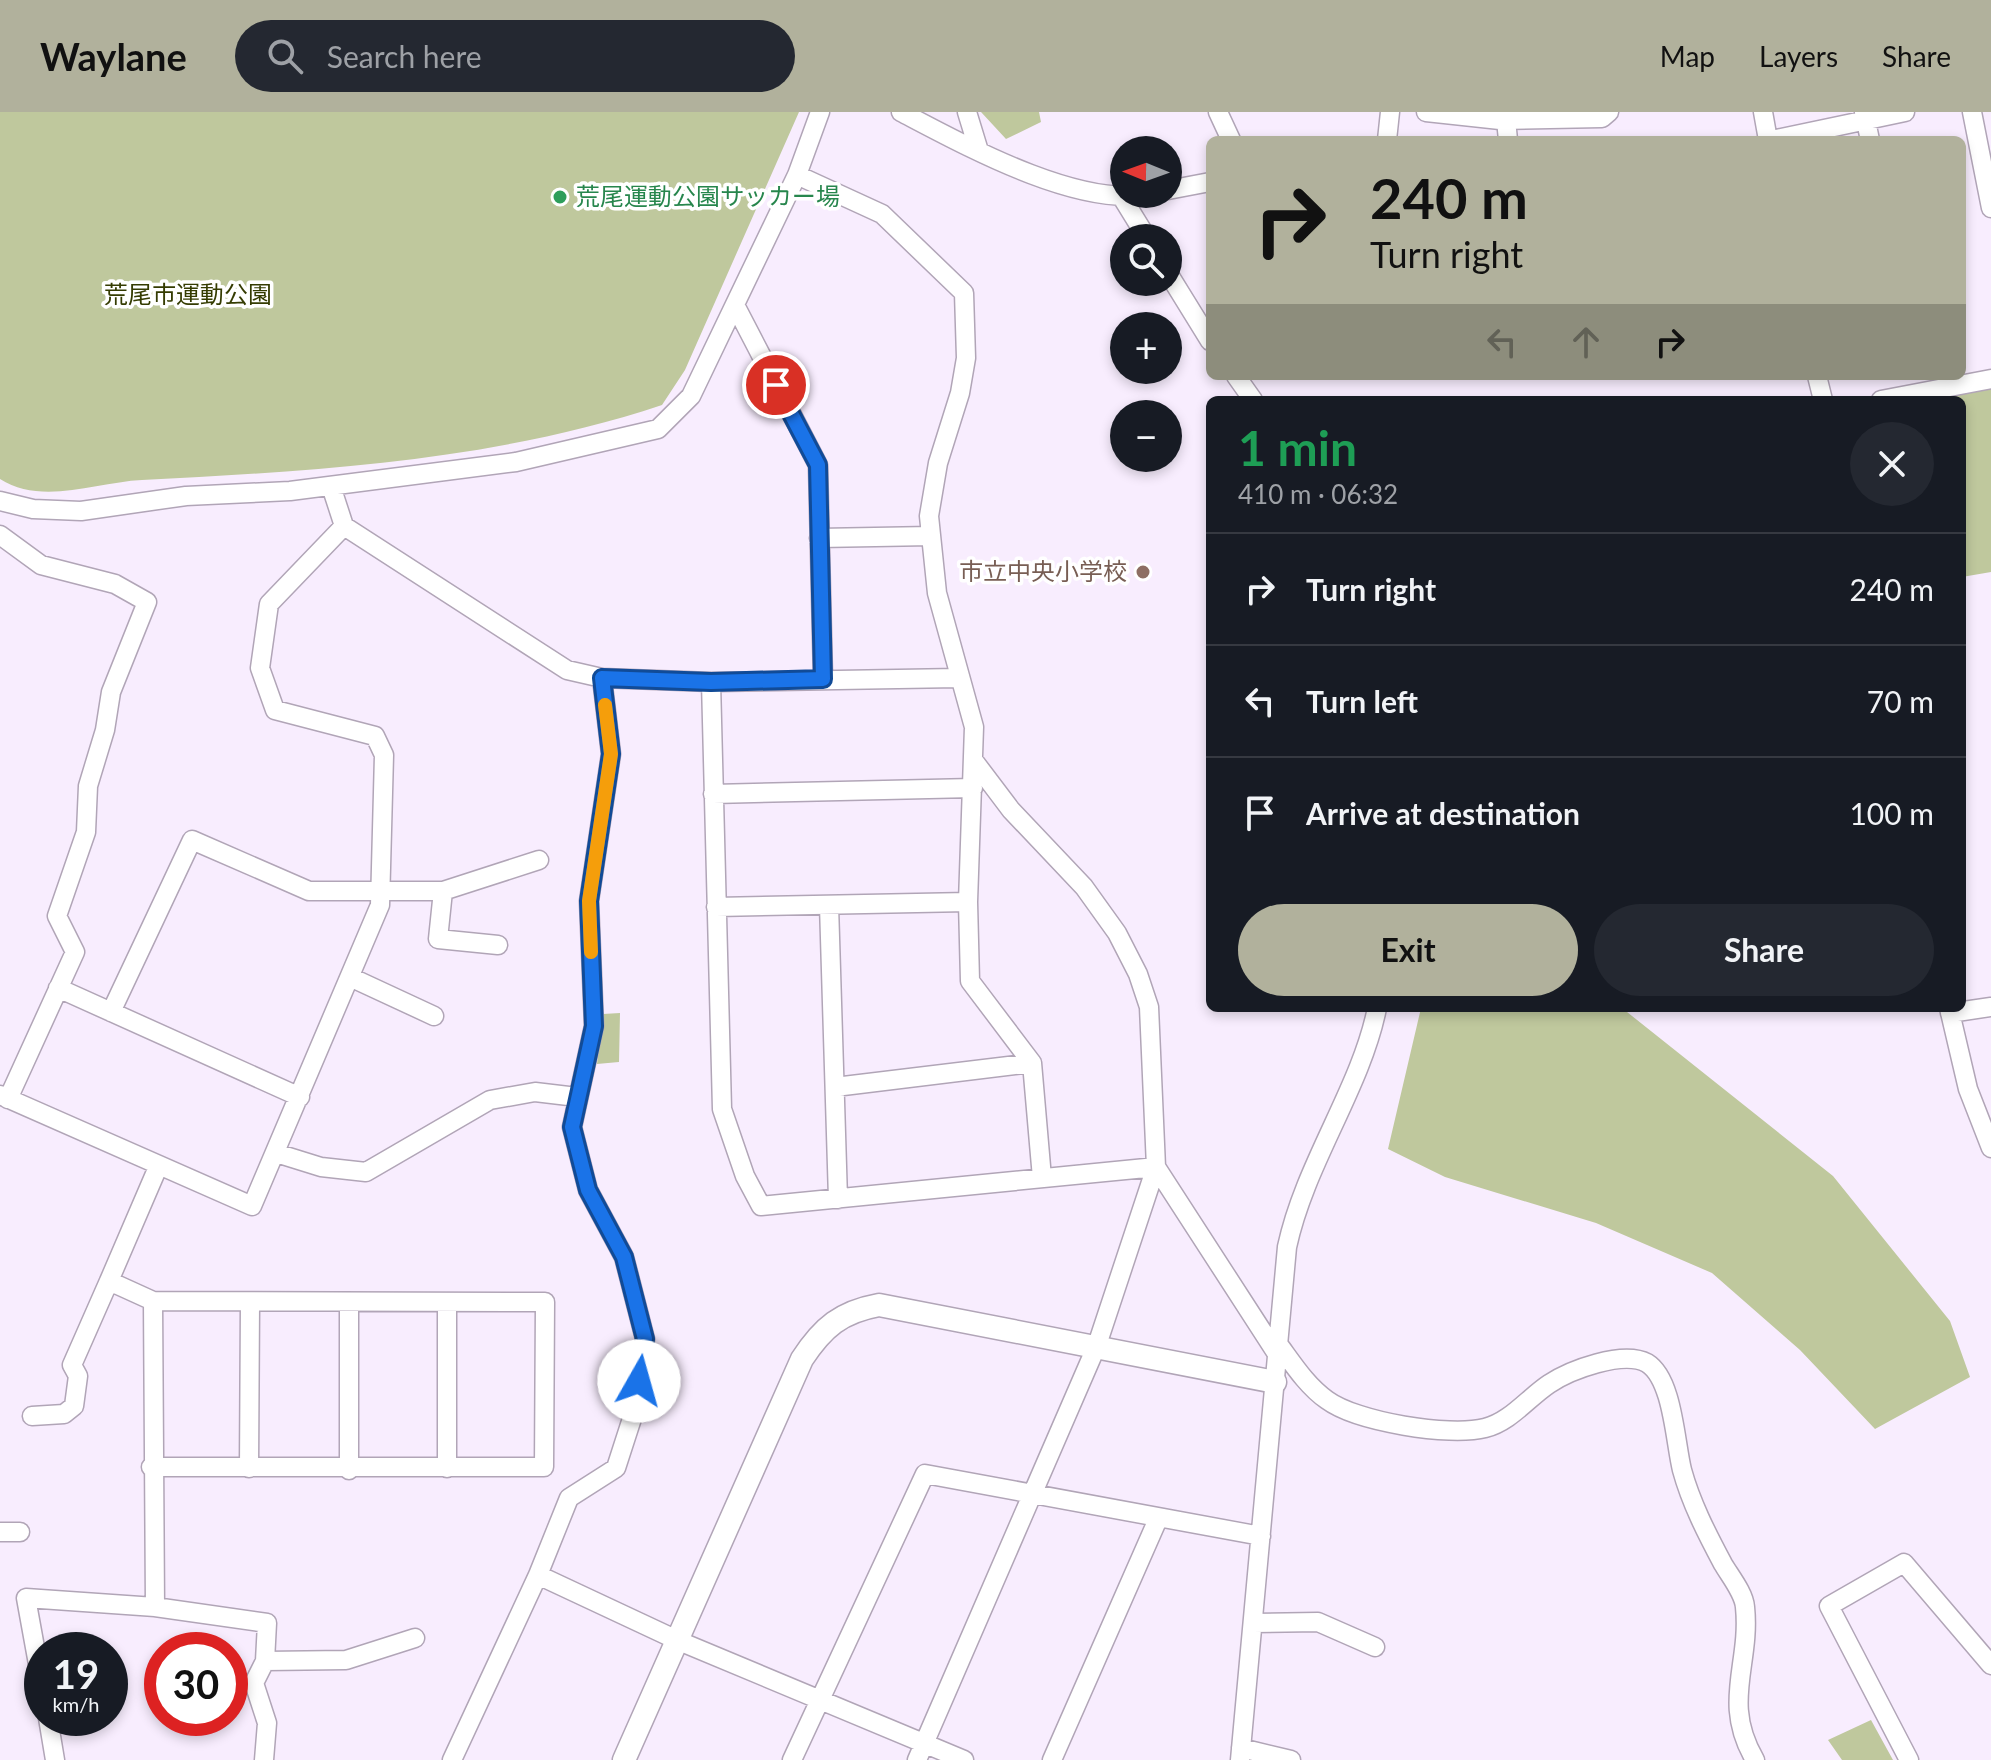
<!DOCTYPE html>
<meta charset="utf-8">
<style>
:root{--surface:#171b24;--page:#242831;--text:#f1f3f6;--muted:#9ea1a6;--line:#363941;--accent:#b1b19c}
body{margin:0;font-family:Lato,"Noto Sans JP",sans-serif;background:var(--page);color:var(--text);height:100vh;display:flex;flex-direction:column;font-size:30px;white-space:nowrap}
*{box-sizing:border-box;margin:0}
p{font-size:26px;color:var(--muted)}
.icon{flex:none;width:44px;height:44px;fill:none;stroke:currentColor;stroke-width:2;stroke-linecap:round;stroke-linejoin:round}
.map{position:relative;flex:1;overflow:hidden}
.side{position:absolute;left:1206px;top:284px;width:760px;height:616px;display:flex;flex-direction:column;background:var(--surface);border-radius:12px;box-shadow:0 4px 12px #0003}
.side>*{flex:none}
.guide{position:absolute;left:1206px;top:24px;width:760px;height:244px;border-radius:12px;box-shadow:0 4px 12px #0003;background:#b1b19c;color:#111;overflow:hidden}
.needle{width:52px;rotate:271deg}
.controls{position:absolute;left:1110px;top:24px;display:grid;gap:16px}
.controls a{display:grid;place-items:center;width:72px;height:72px;border-radius:50%;background:var(--surface);box-shadow:0 4px 12px #0003;font-size:40px}
.speed{position:absolute;left:24px;top:1520px;display:flex;gap:16px;font-size:40px;font-weight:700;text-align:center}
.speed>*{display:grid;place-content:center;width:104px;height:104px;border-radius:50%;background:var(--surface);box-shadow:0 4px 12px #0003;line-height:1}
.speed small{font-size:20px;font-weight:400}
.speed .limit{border:12px solid #d22;background:#fff;color:#111}
.pin{position:absolute;display:grid;place-items:center;width:68px;height:68px;color:#fff;margin:-34px;border:4px solid #fff;border-radius:50%;box-shadow:0 2px 8px #0007}
.me{position:absolute;width:88px;margin:-44px;rotate:7deg;stroke-linejoin:round;filter:drop-shadow(0 0 6px #0008)}
.turn{display:flex;align-items:center;gap:28px;height:168px;padding:0 32px;font-size:36px}
.turn .icon{width:104px;height:104px;stroke-width:2.5}
.turn b{display:block;font-size:56px;line-height:68px}
.lanes{display:flex;align-items:center;height:76px;padding:0 32px;background:#0003;justify-content:center;gap:40px;direction:ltr}
.lanes .off{opacity:.35}
.round{display:grid;place-items:center;flex:none;width:84px;height:84px;border-radius:42px;background:var(--page)}
.overview{display:flex;align-items:center;justify-content:space-between;height:136px;padding:0 32px}
h1{font-size:48px;font-weight:700;line-height:60px;color:#1e9e55}
.action{display:flex;gap:16px;margin-top:auto;padding:16px 32px}
.action a{flex:1;height:92px;border-radius:48px;background:var(--accent);color:#111;font-size:32px;font-weight:700;line-height:92px;text-align:center}
.action a+a{background:var(--page);color:var(--text)}
ul{padding:0;list-style:none}
li{display:flex;align-items:center;gap:24px;height:112px;padding:0 32px;border-top:2px solid var(--line)}
li div{flex:1}
li b{display:block;font-size:30px}
li em{font-style:normal}
header{display:flex;align-items:center;gap:48px;box-sizing:border-box;height:112px;padding:0 40px;background:var(--accent);color:#111}
header strong{font-size:38px}
nav{display:flex;gap:44px;margin-inline-start:auto;font-size:28px}
.search{width:560px;height:72px;background:var(--page);display:flex;align-items:center;gap:20px;box-sizing:border-box;padding:0 28px;border-radius:44px;color:var(--muted);font-size:30px}
.map>svg:first-child{display:block}
</style>
<header>
<strong>Waylane</strong>
<div class="search"><svg class="icon" aria-label="search" viewBox="0 0 24 24"><circle cx="10" cy="10" r="6"/><path d="M15 15l6 6"/></svg>Search here</div>
<nav><a>Map</a><a>Layers</a><a>Share</a></nav>
</header>
<div class="map">
<svg width="1991" height="1648" viewBox="0 0 1991 1648">
<rect width="100%" height="100%" fill="#f8edfe"/>
<path fill="#bfc89d" d="M 0,0 L 799,0 L 685,258 L 662,293 C 494,349 318,359 142,368 C 97,370 42,394 0,367 Z
M 981,0 L 1039,0 L 1041,10 L 1006,27 Z
M 1991,275 L 1991,460 L 1962,465 L 1962,288 L 1911,288 Z
M 1421,896 L 1622,896 L 1833,1064 L 1950,1209 L 1970,1265 L 1875,1317 L 1800,1238 L 1712,1161 L 1596,1111 L 1445,1065 L 1388,1037 Z
M 620,901 L 619,950 L 597,952 L 603,902 Z
M 1871,1608 L 1893,1648 L 1842,1648 L 1828,1628 Z"/>
<g fill="none" stroke-linecap="round" stroke-linejoin="round">
<defs>
<path id="minor" d="M 901,0 C 966,34 1078,96 1150,82
M 967,0 L 978,36
M 1218,0 L 1231,28
M 1426,0 L 1500,8 L 1602,6 L 1609,0
M 1763,0 L 1768,28
M 1864,0 L 1870,28
M 1972,0 L 1991,96
M 1506,8 L 1508,28
M 1387,28 L 1390,0
M 1772,28 L 1905,0
M 797,63 L 882,102 L 964,181 L 966,246 L 960,281 L 938,351 L 929,404 L 937,481 L 974,615 L 968,790 L 970,869 L 1032,951 L 1042,1066
M 1168,78 L 1210,70
M 1123,87 L 1147,126
M 1168,161 L 1210,229
M 735,193 L 818,353 L 823,567
M 1236,264 L 1253,288
M 1817,264 L 1823,288
M 1881,288 L 1991,267
M 331,374 L 344,414 L 567,558 L 602,566 L 711,570 L 958,566
M 0,389 L 33,397 L 81,399 L 186,384 L 290,379 L 516,350 L 658,317 L 691,284 L 797,63 L 820,0
M 0,423 L 41,453 L 115,472 L 147,490 L 111,580 L 105,618 L 88,674 L 86,720 L 57,804 L 75,840 L 8,987
M 819,426 L 931,424
M 711,570 L 722,997 L 745,1064 L 761,1094 L 1156,1055
M 713,682 L 973,676
M 443,779 L 438,827 L 498,833
M 829,793 L 838,1087
M 716,795 L 968,790
M 350,865 L 434,904
M 58,876 L 300,985
M 1949,896 L 1968,977 L 1991,1036
M 111,900 L 192,728 L 309,779 L 443,779 L 539,748
M 1950,901 L 1991,895
M 835,975 L 1032,951
M 0,983 L 252,1094 L 380,793 L 384,643 L 375,624 L 275,598 L 260,556 L 269,492 L 344,414
M 276,1041 L 321,1055 L 366,1060 L 490,988 L 535,980 L 577,985
M 1156,1055 L 1279,1245
M 153,1189 L 155,1495
M 1279,1233 C 1293,1252 1307,1274 1327,1288 C 1357,1310 1449,1325 1485,1316 C 1510,1310 1528,1286 1549,1272 C 1570,1258 1623,1238 1647,1251 C 1673,1267 1675,1330 1682,1358 C 1691,1391 1707,1422 1723,1452 C 1730,1464 1744,1481 1745,1495 C 1751,1553 1721,1590 1755,1648
M 32,1304 L 64,1302 L 74,1294 L 78,1264 L 72,1253 L 109,1169
M 151,1355 L 544,1355 L 545,1190 L 153,1189 L 109,1169 L 158,1055
M 249,1356 L 250,1190
M 447,1356 L 447,1191
M 349,1358 L 349,1191
M 0,1420 L 20,1420
M 538,1463 L 679,1529 L 964,1648
M 1253,1511 L 1318,1510 L 1375,1535
M 265,1549 L 346,1548 L 415,1526
M 42,1574 L 26,1486 L 155,1495 L 267,1511 L 265,1549 L 254,1571 L 267,1611 L 264,1648
M 48,1606 L 55,1648
M 1241,1636 L 1291,1648
M 452,1648 L 538,1463 L 569,1386 L 616,1356 L 637,1291 L 645,1227 L 624,1145 L 588,1078 L 572,1015 L 594,914 L 589,789 L 611,642 L 602,566
M 792,1648 L 925,1362 L 1261,1424
M 917,1648 L 1097,1233 L 1156,1055 L 1149,895 L 1138,862 L 1117,821 L 1084,775 L 1011,698 L 974,649
M 1052,1648 L 1158,1407
M 1240,1648 L 1287,1135 C 1305,1051 1361,976 1377,896
M 1909,1648 L 1829,1494 L 1904,1451 L 1991,1553"/>
<path id="tertiary" d="M 624,1648 L 802,1247 C 823,1215 841,1200 879,1193 L 1275,1270"/>
</defs>
<use href="#minor" stroke="#b1a5b7" stroke-width="21"/>
<use href="#tertiary" stroke="#b1a5b7" stroke-width="25"/>
<use href="#minor" stroke="#fff" stroke-width="18"/>
<use href="#tertiary" stroke="#fff" stroke-width="22"/>
</g>
<g fill="none" stroke-linecap="round" stroke-linejoin="round">
<defs>
<path id="route" d="M 639,1269 L 645,1227 L 624,1145 L 588,1078 L 572,1015 L 594,914 L 589,789 L 611,642 L 602,566 L 711,570 L 823,567 L 818,353 L 776,273"/>
</defs>
<use href="#route" stroke="#114b97" stroke-width="20"/>
<use href="#route" stroke="#1a73e8" stroke-width="14"/>
<path stroke="#f59e0b" stroke-width="14" d="M 591,840 L 589,789 L 611,642 L 605,593"/>
</g>
<circle fill="#2e9e5b" stroke="#fff" stroke-width="3" cx="560" cy="85" r="8"/>
<circle fill="#8d6e63" stroke="#fff" stroke-width="3" cx="1143" cy="460" r="8"/>
<g text-anchor="middle" stroke-width="7" stroke-linejoin="round" paint-order="stroke">
<g font-size="24" fill="#27864d" stroke="#fff" text-anchor="start">
<text x="576" y="93">荒尾運動公園サッカー場</text>
</g>
<g font-size="24" fill="#353c02" stroke="#fff">
<text x="188" y="191">荒尾市運動公園</text>
</g>
<g font-size="24" fill="#785e54" stroke="#fff" text-anchor="end">
<text x="1127" y="468">市立中央小学校</text>
</g>
</g>
</svg>
<div class="controls">
<a><svg class="needle" viewBox="-14 -14 28 28"><path d="M0-13l5 13h-10z" fill="#e53935"/><path d="M0 13l5-13h-10z" fill="#9ea1a6"/></svg></a>
<a><svg class="icon" aria-label="search" viewBox="0 0 24 24"><circle cx="10" cy="10" r="6"/><path d="M15 15l6 6"/></svg></a>
<a>+</a>
<a>−</a>
</div>
<div class="speed"><div>19<small>km/h</small></div><div class="limit">30</div></div>
<div class="pin" style="left:776px;top:273px;background:#d93025"><svg class="icon" aria-label="arrive" viewBox="0 0 24 24"><path d="M6 21V4h12l-3 4 3 4H6"/></svg></div>
<svg class="me" style="left:639px;top:1269px" viewBox="-20 -20 40 40"><circle r="19" fill="#fff"/><path d="M0-13L10 11 0 6-10 11z" fill="#1a73e8"/></svg>
<div class="guide">
<div class="turn"><svg class="icon" aria-label="right" viewBox="0 0 24 24"><path d="M7 20v-9h11M14 6l5 5-5 5"/></svg><div><b>240 m</b>Turn right</div></div>
<div class="lanes"><svg class="icon off" aria-label="left" viewBox="0 0 24 24"><path d="M17 20v-9H6M10 6l-5 5 5 5"/></svg><svg class="icon off" aria-label="ahead" viewBox="0 0 24 24"><path d="M12 20V5M6 11l6-6 6 6"/></svg><svg class="icon" aria-label="right" viewBox="0 0 24 24"><path d="M7 20v-9h11M14 6l5 5-5 5"/></svg></div>
</div>
<section class="side">
<div class="overview"><div><h1>1 min</h1><p>410 m · 06:32</p></div><a class="round"><svg class="icon" aria-label="close" viewBox="0 0 24 24"><path d="M6 6l12 12M18 6L6 18"/></svg></a></div>
<ul>
<li><svg class="icon" aria-label="right" viewBox="0 0 24 24"><path d="M7 20v-9h11M14 6l5 5-5 5"/></svg><div><b>Turn right</b></div><em>240 m</em></li>
<li><svg class="icon" aria-label="left" viewBox="0 0 24 24"><path d="M17 20v-9H6M10 6l-5 5 5 5"/></svg><div><b>Turn left</b></div><em>70 m</em></li>
<li><svg class="icon" aria-label="arrive" viewBox="0 0 24 24"><path d="M6 21V4h12l-3 4 3 4H6"/></svg><div><b>Arrive at destination</b></div><em>100 m</em></li>
</ul>
<div class="action"><a>Exit</a><a>Share</a></div>
</section>
</div>
